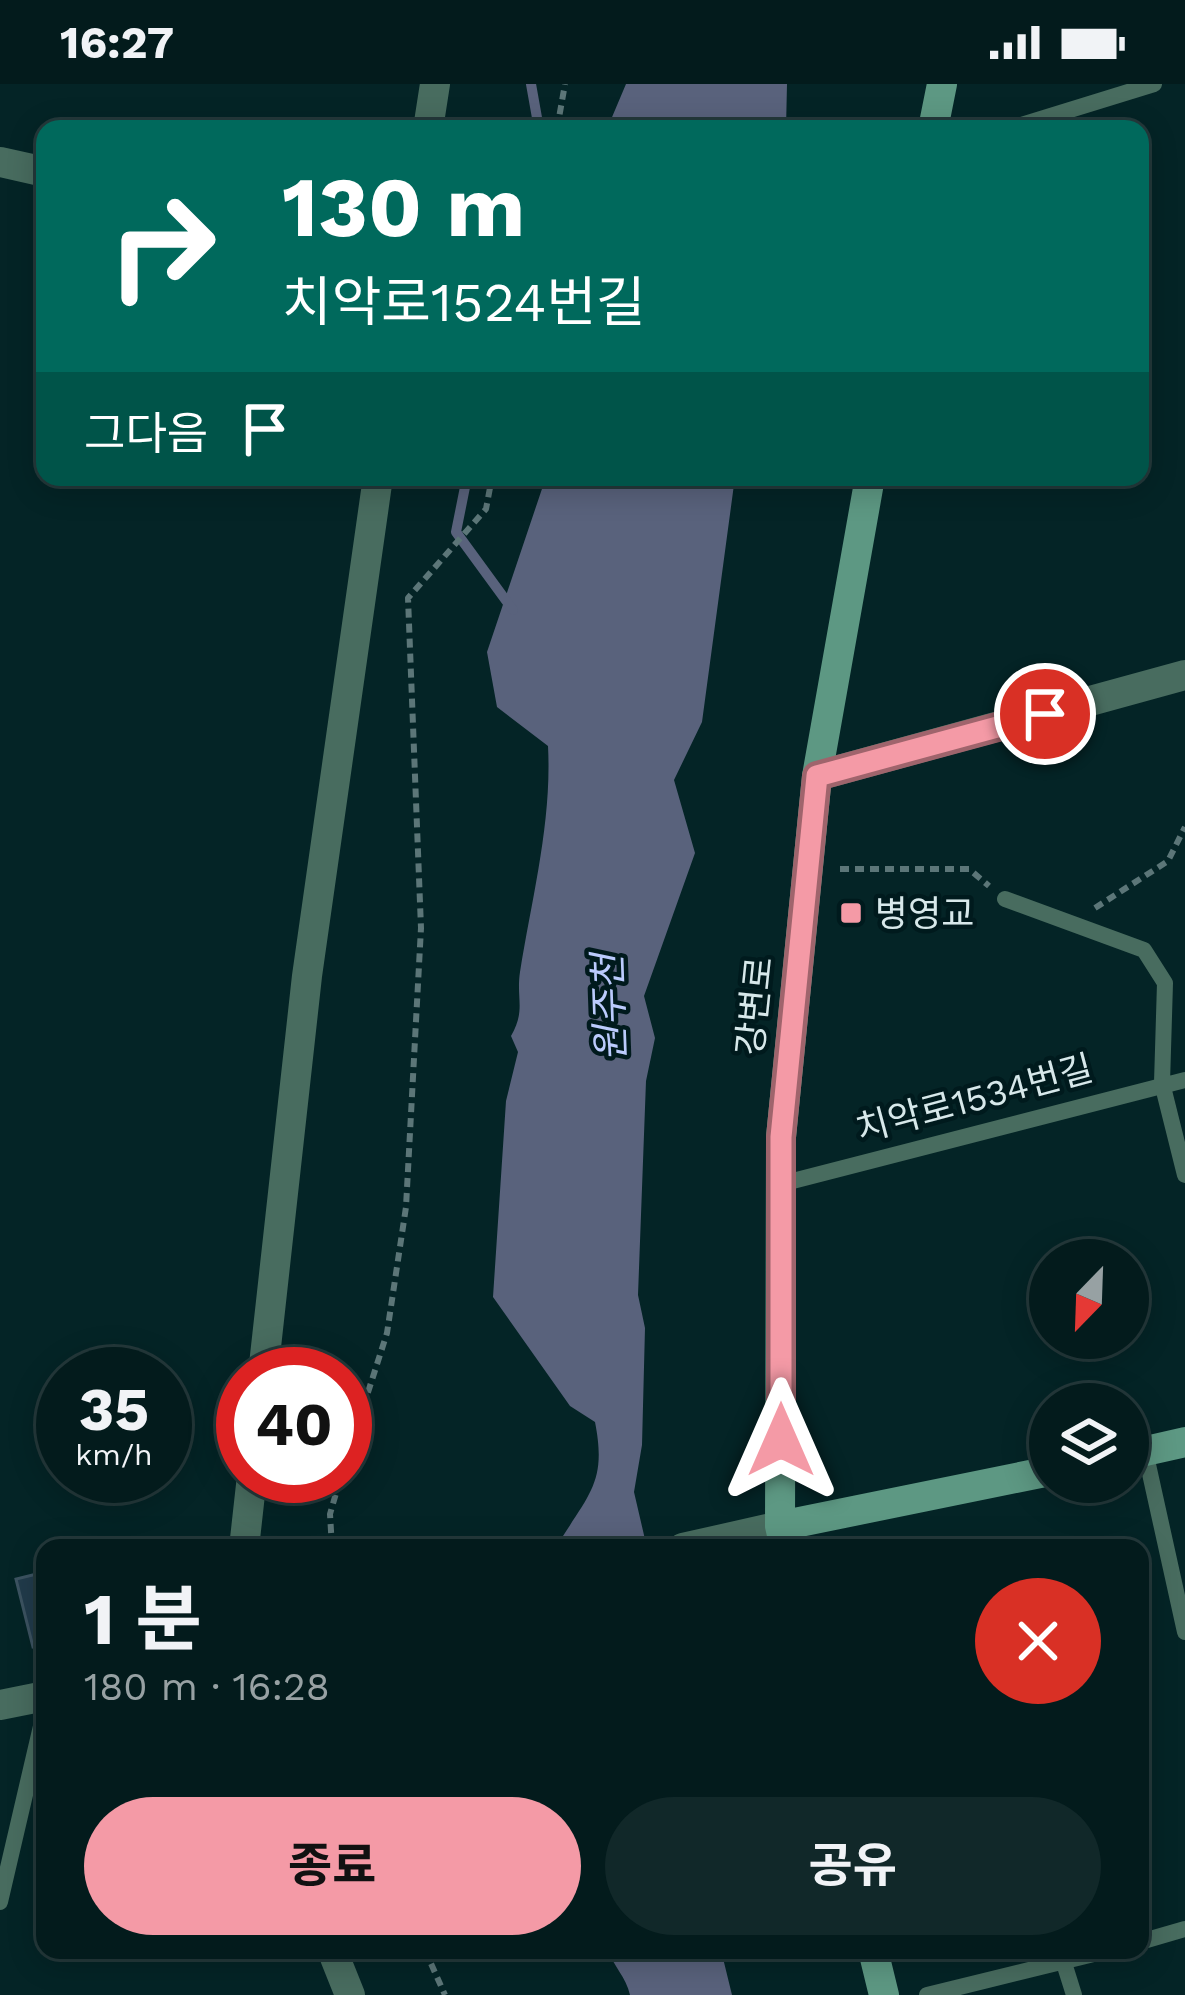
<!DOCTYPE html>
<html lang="ko">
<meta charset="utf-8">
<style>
:root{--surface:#031b1c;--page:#112829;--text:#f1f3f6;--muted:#97a1a3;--line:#24393b;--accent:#f49aa6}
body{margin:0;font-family:"Work Sans","Noto Sans KR",sans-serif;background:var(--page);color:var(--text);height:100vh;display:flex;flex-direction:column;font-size:45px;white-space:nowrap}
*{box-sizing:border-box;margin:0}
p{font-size:39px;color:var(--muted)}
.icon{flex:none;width:66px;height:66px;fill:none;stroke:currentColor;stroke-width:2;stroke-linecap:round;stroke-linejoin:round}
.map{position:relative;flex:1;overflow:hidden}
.panel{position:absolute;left:36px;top:1455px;width:1113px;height:420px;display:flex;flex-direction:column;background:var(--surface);border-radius:24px;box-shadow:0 6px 30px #0003,0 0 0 3px var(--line)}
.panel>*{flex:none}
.guide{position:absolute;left:36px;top:36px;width:1113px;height:366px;border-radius:24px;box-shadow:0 6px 30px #0003,0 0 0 3px var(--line);background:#00695c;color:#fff;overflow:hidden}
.needle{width:78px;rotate:203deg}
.fabs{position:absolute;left:1029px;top:1155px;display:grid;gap:24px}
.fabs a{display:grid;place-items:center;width:120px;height:120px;border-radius:50%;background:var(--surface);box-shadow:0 6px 30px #0003,0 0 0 3px var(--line);font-size:60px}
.speed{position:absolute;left:36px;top:1263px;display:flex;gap:24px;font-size:60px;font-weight:700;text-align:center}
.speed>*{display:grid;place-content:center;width:156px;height:156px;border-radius:50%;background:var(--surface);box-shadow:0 6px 30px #0003,0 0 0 3px var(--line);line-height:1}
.speed small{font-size:30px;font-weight:400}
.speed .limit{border:18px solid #d22;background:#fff;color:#111}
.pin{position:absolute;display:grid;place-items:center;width:102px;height:102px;color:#fff;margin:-51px;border:6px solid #fff;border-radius:50%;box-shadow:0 3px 12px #0007}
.me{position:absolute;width:132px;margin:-66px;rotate:0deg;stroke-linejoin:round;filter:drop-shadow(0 0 9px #0008)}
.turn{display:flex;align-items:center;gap:42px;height:252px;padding:0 48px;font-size:54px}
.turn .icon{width:156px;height:156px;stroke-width:2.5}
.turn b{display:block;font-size:84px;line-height:102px}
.then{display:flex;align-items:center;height:114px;padding:0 48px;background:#0003;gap:24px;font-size:45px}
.round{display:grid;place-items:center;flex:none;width:126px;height:126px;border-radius:63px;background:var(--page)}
.summary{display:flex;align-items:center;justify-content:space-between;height:204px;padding:0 48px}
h1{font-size:72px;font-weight:700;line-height:90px}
.primary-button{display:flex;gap:24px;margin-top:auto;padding:24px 48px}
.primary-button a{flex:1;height:138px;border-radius:72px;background:var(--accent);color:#111;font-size:48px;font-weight:700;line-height:138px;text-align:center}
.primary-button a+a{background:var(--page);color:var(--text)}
.status{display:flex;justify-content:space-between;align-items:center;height:84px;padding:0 60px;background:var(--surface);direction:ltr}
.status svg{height:33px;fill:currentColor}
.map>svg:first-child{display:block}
</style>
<div class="status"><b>16:27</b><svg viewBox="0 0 49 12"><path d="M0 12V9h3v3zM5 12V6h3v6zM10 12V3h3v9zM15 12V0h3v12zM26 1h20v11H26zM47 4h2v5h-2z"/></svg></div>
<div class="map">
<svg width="1185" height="1911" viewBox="0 0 1185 1911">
<rect width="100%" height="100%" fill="#042426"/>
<path fill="#59627c" d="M 626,0 L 787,0 L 786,45 L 607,45 Z
M 546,393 L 735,393 L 702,638 L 674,696 L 695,769 L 644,912 L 655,954 L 646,997 L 638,1211 L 645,1244 L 642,1361 L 634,1408 L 647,1464 L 567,1464 L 563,1452 C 592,1407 606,1394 595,1338 L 570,1322 L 493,1213 L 506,1017 L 518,968 L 511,952 C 526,926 516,915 520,888 C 532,813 552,738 548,662 L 497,623 L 487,568 Z
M 608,1866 L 721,1866 L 732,1911 L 630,1911 C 626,1893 614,1883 608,1866 Z"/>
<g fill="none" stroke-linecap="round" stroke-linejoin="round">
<path stroke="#59627c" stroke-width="10" d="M 531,0 L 539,45
M 467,393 L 456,448 L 513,526"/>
</g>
<path fill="#213b4b" stroke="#3c5361" stroke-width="3" d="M 45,1488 L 45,1560 L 33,1563 L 16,1495 Z"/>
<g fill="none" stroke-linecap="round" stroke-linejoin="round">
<path stroke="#5c7678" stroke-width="6" stroke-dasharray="9 6" stroke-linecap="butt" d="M 557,45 L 565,0
M 840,785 L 969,785 L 989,802
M 1095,824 L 1168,777 L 1185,743
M 345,1380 L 387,1249 L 406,1123 L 421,844 L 408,514 L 486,425 L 492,393
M 332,1464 L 330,1430 L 341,1392
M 425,1866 L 445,1911"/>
<path stroke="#486c5f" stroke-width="16" d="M 1008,45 L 1154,0
M 1005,815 L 1144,866 L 1165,899 L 1162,999 L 1185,1091
M 781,1100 L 1185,996
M 1145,1367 L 1185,1548
M 0,1818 L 45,1625
M 1140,1858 L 1185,1845
M 1064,1879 L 1074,1911
M 927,1911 L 1110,1866"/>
<path stroke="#486c5f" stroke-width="30" d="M 428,45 L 435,0
M 0,78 L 45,88
M 817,692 L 1185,591
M 263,1290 L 307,892 L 378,393
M 244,1464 L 252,1392
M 683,1464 L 780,1442
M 0,1621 L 45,1612
M 332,1866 L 350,1911"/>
<path stroke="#5d9883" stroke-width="30" d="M 933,45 L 942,0
M 1128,1371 L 1185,1358
M 780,1442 L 1050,1387
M 785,1464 L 780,1442 L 781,1053 L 817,692 L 870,393
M 873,1866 L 884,1911"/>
</g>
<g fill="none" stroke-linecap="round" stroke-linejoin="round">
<defs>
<path id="route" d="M 781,1356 L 781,1053 L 817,692 L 1045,630"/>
</defs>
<use href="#route" stroke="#9f646c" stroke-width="30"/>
<use href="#route" stroke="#f49aa6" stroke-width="21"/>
</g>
<rect fill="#f49aa6" stroke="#001a1d" stroke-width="4.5" x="839" y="817" width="24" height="24" rx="6"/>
<g text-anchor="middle" stroke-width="9" stroke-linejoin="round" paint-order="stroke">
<g font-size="36" fill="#d7e8ea" stroke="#001a1d" text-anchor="start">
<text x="875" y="842">병영교</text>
</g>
<g font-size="36" fill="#d7e8ea" stroke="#001a1d">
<text transform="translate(754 922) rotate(-84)" y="13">강변로</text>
<text transform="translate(974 1014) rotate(-15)" y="13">치악로1534번길</text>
</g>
<g font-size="39" font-style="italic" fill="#bbcbfd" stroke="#001a1d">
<text transform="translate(609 924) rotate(-92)" y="14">원주천</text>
</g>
</g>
</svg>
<div class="fabs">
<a><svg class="needle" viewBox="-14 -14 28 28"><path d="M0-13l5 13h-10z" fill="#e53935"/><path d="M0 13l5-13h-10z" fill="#97a1a3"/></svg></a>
<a><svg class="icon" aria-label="layers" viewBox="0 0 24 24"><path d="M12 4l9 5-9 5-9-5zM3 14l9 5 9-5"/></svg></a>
</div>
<div class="speed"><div>35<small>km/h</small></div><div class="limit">40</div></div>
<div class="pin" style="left:1045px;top:630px;background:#d93025"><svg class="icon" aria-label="arrive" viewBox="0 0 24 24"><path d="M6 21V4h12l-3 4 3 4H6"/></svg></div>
<svg class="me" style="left:781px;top:1356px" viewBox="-20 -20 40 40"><path d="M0-17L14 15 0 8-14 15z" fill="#f49aa6" stroke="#fff" stroke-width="4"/></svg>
<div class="guide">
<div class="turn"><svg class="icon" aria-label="right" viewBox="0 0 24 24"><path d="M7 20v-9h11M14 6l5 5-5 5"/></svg><div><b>130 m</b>치악로1524번길</div></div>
<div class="then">그다음<svg class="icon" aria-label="arrive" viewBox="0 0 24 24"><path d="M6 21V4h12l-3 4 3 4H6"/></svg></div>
</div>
<section class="panel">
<div class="summary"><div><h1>1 분</h1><p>180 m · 16:28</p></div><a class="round" style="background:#d93025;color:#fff"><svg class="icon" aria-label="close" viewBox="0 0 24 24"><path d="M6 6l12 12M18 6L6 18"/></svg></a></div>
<div class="primary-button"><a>종료</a><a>공유</a></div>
</section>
</div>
